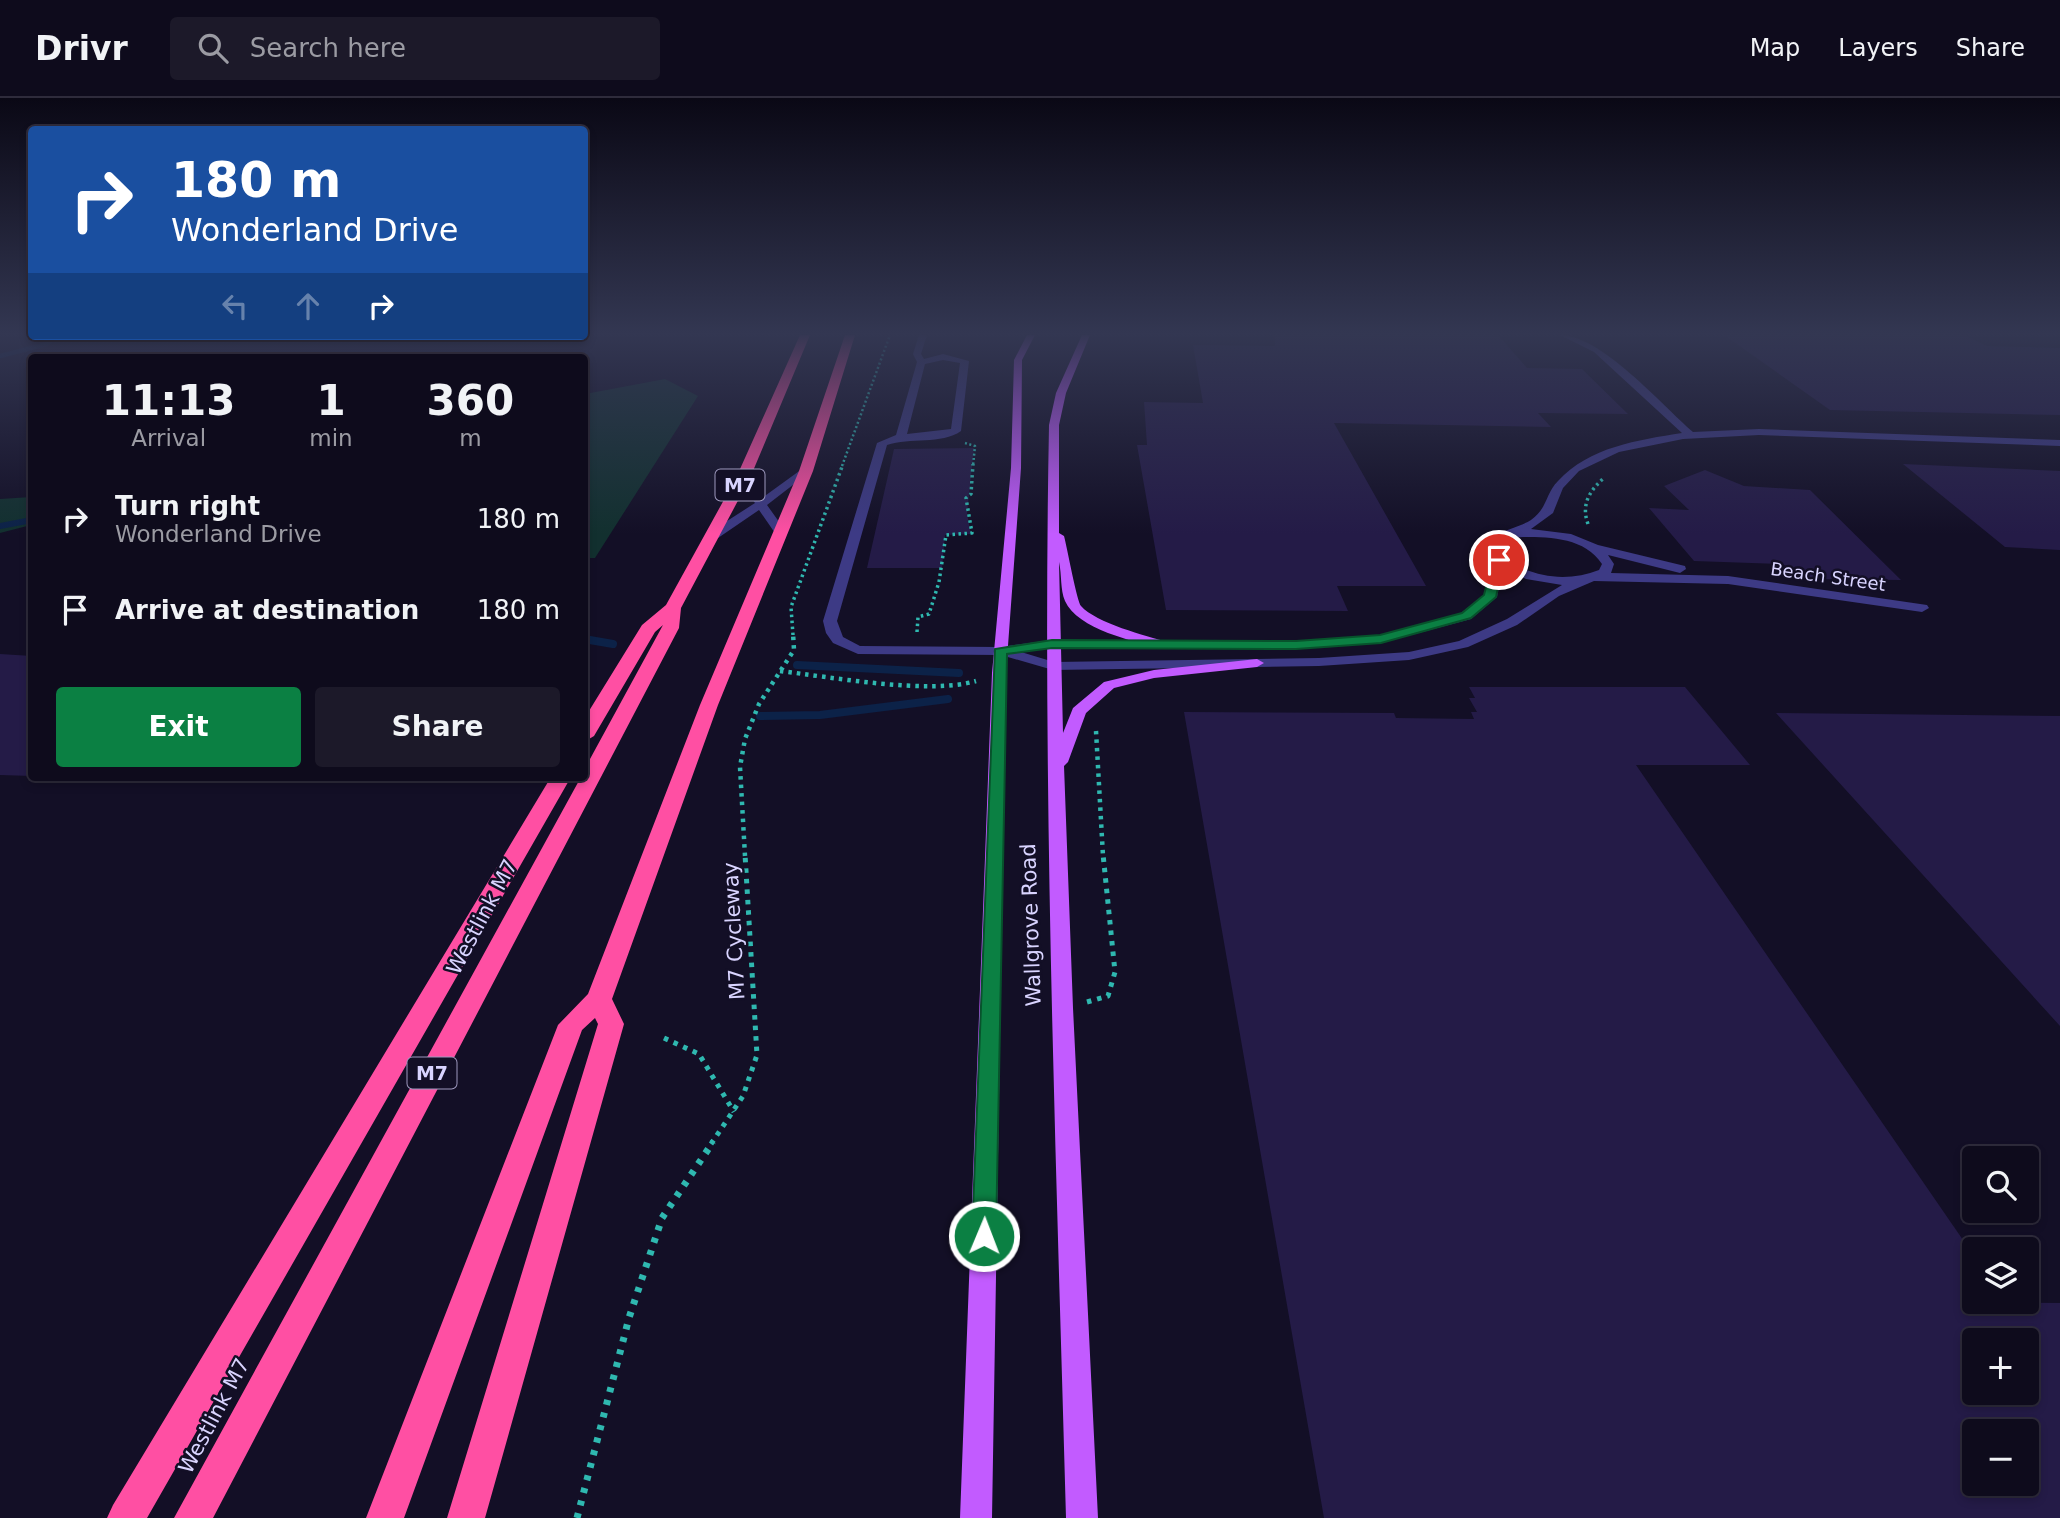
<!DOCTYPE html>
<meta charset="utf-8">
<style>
:root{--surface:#0e0b1c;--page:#1c1929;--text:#f1f3f6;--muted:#9b9ba3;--line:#2e2b3b;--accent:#0b8043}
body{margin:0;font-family:"DejaVu Sans",sans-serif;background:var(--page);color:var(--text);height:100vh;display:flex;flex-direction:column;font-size:26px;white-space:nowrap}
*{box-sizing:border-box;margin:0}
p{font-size:23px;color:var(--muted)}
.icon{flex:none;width:38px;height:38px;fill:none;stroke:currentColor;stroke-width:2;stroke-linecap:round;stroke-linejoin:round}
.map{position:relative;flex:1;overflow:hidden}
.side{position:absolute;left:28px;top:256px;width:560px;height:427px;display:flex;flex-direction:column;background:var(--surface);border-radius:7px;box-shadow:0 4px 10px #0003,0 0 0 2px var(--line)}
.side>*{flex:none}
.banner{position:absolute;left:28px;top:28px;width:560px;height:214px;border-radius:7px;box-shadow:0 4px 10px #0003,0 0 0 2px var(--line);background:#1a4fa0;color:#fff;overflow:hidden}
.buttons{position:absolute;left:1962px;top:1048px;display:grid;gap:14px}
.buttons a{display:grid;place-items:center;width:77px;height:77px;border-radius:7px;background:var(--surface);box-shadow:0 4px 10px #0003,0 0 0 2px var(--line);font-size:35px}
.pin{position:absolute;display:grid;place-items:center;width:60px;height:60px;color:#fff;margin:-30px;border:4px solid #fff;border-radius:50%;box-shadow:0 2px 7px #0007}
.me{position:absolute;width:77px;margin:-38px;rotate:1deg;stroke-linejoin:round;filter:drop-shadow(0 0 5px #0008)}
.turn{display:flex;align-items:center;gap:24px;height:147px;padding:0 28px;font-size:32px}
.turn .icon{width:91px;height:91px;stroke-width:2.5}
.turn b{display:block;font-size:49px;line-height:60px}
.lanes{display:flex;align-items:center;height:66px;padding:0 28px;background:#0003;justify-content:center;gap:35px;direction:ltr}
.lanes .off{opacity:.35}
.eta{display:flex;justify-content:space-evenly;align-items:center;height:119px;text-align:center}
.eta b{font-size:42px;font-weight:600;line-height:49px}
.cta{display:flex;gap:14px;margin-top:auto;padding:14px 28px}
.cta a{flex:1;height:80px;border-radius:7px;background:var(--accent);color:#fff;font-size:28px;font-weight:600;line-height:80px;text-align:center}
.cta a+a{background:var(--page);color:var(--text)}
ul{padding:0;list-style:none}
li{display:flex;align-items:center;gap:21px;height:91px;padding:0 28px}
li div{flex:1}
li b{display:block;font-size:26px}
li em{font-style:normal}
header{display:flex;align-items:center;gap:42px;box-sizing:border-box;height:98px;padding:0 35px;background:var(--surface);border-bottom:2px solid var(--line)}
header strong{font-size:33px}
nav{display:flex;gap:38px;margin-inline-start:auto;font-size:24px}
.search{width:490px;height:63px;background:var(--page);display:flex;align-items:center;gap:18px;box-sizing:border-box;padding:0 24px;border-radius:7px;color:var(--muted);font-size:26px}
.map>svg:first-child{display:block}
</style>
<header>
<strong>Drivr</strong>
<div class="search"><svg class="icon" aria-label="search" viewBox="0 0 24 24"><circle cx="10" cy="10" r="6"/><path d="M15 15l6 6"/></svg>Search here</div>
<nav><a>Map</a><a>Layers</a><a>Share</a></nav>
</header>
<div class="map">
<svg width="2060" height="1420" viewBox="0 0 2060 1420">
<rect width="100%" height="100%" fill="#130f26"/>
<path fill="#12302f" d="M 665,281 L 698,298 L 595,460 L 585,460 L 585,296 Z
M 31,399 L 31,427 L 0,435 L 0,401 Z"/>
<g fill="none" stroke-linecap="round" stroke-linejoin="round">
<path stroke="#0c2248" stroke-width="4.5" d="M 0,258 L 47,246 L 57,238"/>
<path stroke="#0c2248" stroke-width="6" d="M 0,428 L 32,422"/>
<path stroke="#0c2248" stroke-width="8" d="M 584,541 L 613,546
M 797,567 L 959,575
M 760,618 L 820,617 L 948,601"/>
</g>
<path fill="#241b47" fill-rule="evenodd" d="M 1275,237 L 1498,237 L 1527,270 L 1582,271 L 1628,316 L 1538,315 L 1551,329 L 1334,325 L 1426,488 L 1337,488 L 1348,513 L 1166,512 L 1137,347 L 1147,347 L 1144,304 L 1203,305 L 1193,247 L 1275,248 Z
M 1724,237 L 1964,237 L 1987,248 L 2060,250 L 2060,317 L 1830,312 Z
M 974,350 L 967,416 L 971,436 L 945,437 L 942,470 L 867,470 L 894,351 Z
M 1903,366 L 2060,373 L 2060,452 L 2005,449 Z
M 1705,372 L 1744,388 L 1810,392 L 1901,482 L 1801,481 L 1783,466 L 1694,463 L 1649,410 L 1689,412 L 1664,388 Z
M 0,556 L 32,558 L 32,678 L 0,677 Z
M 1469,589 L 1685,589 L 1750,667 L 1636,667 L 1974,1158 L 1974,1204 L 2060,1205 L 2060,1420 L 1324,1420 L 1184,614 L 1394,615 L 1396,620 L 1474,621 L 1471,614 L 1477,614 L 1469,600 L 1475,600 ZM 1974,1242 L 2026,1242 L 2026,1295 L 1974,1295 ZM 1974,1334 L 2026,1334 L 2026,1386 L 1974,1386 Z
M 1776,615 L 2060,618 L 2060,928 Z"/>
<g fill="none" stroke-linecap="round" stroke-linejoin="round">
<path stroke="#2fb8b0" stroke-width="2.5" stroke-dasharray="2 2.5" stroke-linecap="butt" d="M 965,345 L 975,348 L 973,368
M 842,368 L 890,237"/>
<path stroke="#2fb8b0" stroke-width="3.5" stroke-dasharray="2.5 3.5" stroke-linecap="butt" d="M 1588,426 C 1581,407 1589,393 1604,380
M 917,534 L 918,519 L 929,516 L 939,484 L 946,437 L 972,435 L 966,400 L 971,396 L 973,366
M 793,537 L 791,509 L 843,366"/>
<path stroke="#2fb8b0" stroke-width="4.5" stroke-dasharray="3.5 5" stroke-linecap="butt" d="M 780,573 C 831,579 929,597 976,583
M 1096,633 L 1103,758
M 745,758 L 740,669 L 745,641 L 759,606 L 794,552 L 793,535"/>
<path stroke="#2fb8b0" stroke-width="5" stroke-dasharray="4.5 6" stroke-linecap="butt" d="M 1087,904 L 1108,898 L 1115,874 L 1103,756
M 664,940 L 699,956 L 734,1014
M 711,1046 L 743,998 L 757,957 L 745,756"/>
<path stroke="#2fb8b0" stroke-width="7" stroke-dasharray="5 8" stroke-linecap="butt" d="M 577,1420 L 629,1220 L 662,1120 L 713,1044"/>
<path fill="#3d3a85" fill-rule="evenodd" d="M 919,237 L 927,237 L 921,256 L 924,261 L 943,256 L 969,263 L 961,333 C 941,347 910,339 887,347 L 837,523 L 843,539 L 860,548 L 1000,549 L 1052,542 L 1296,543 L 1380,537 L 1461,515 L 1484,497 L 1493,462 L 1487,455 C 1487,433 1515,432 1531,422 C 1548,410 1545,396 1558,383 C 1589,349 1638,342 1682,335 L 1594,254 L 1560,237 C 1601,237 1662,307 1693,334 L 1759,331 L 2060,342 L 2060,348 L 1759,337 L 1683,341 L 1619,354 L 1579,373 L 1563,390 L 1553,415 L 1531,431 L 1571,436 L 1598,447 L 1685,468 L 1686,471 L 1680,475 L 1608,457 L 1614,466 L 1611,475 L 1728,478 L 1927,507 L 1929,510 L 1922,514 L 1728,486 L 1594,483 L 1559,498 L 1517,527 L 1468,549 L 1409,562 L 1319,568 L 1053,572 L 1001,557 L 858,556 L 833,545 L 826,535 L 823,523 L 877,345 L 896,337 L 917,264 L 913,256 ZM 943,262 L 960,265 L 951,331 L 907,336 L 925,266 ZM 1523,439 C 1551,439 1585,440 1602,466 L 1599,472 C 1566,485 1526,480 1499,454 L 1499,448 L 1512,440 ZM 1503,470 L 1526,481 L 1562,487 L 1507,521 L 1459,543 L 1409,554 L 1319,560 L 1054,564 L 1021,554 L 1052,550 L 1296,551 L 1381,545 L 1471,521 L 1497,499 Z
M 802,371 L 811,373 L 767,407 L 787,435 L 785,438 L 777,438 L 759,412 L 718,440 L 710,440 L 710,434 L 755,405 L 737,380 L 739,378 L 747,378 L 762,400 Z"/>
<path fill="#c25bff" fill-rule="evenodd" d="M 1027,237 L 1035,237 L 1022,262 L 1021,370 L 1006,575 L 992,1420 L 960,1420 L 992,575 L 1011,370 L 1014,262 Z
M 1082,237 L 1090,237 L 1066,295 L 1059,327 L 1059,435 L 1064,438 C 1067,449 1077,504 1081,508 C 1096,525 1146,538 1168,544 L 1170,547 L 1163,551 C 1135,544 1077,531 1065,503 C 1060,491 1062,477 1059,464 L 1063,635 L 1073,610 L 1104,584 L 1154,572 L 1257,561 L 1264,565 L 1257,569 L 1154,580 L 1114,590 L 1086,615 L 1068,664 L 1064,668 L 1073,910 L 1098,1420 L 1066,1420 C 1056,1056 1042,691 1049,327 L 1056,295 Z"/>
<path fill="#ff4fa3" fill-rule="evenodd" d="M 800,237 L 810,237 L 750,380 L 681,510 L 679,530 L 213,1420 L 174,1420 L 581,679 L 584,679 L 584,672 L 663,527 L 655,534 L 594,638 L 584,644 L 584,621 L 642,527 L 666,507 L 736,380 Z
M 845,237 L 855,237 L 813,373 L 718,607 L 612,901 L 624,926 L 485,1420 L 447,1420 L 598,926 L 595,920 L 582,932 L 404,1420 L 366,1420 L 558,927 L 588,896 L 700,607 L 799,373 Z
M 551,679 L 571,679 L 147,1420 L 107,1420 L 113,1407 Z"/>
</g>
<linearGradient id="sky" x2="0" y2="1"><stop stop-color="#0a0815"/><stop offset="0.54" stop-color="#333752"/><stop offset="1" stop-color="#333752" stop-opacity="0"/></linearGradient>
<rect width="2060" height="436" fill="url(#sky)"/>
<path fill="#0b8043" stroke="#07532c" stroke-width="2" d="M 1499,459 L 1504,462 L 1496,499 L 1471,520 L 1381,545 L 1296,551 L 1052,550 L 1007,556 L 996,1138 L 992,1145 L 984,1148 L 976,1145 L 972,1138 L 995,551 L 1052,542 L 1296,543 L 1380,537 L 1462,515 L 1484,497 L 1493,462 Z"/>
<g text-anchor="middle" stroke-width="5" stroke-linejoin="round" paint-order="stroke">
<g font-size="18" fill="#d9d4ff" stroke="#130f26">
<text transform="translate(1828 479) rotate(8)" y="6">Beach Street</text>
</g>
<g fill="#130f26" stroke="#9e99be" stroke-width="2">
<rect x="715.5" y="371.5" width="49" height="31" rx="5"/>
<rect x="407.5" y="959.5" width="49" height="31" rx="5"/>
</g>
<g font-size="19" font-weight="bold" fill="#d9d4ff">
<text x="740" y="394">M7</text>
<text x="432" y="982">M7</text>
</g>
<g font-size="21" fill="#d9d4ff" stroke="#130f26">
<text transform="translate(482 819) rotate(-62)" y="7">Westlink M7</text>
<text transform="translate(1031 827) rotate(-92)" y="7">Wallgrove Road</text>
<text transform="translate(734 833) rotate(-93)" y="7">M7 Cycleway</text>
<text transform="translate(214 1318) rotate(-62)" y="7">Westlink M7</text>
</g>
</g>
</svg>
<div class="buttons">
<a><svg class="icon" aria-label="search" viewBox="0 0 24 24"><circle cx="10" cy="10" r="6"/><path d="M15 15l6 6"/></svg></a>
<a><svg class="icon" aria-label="layers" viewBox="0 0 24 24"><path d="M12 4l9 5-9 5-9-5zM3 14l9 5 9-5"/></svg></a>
<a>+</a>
<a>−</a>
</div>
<div class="pin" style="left:1499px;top:462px;background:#d93025"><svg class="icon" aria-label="arrive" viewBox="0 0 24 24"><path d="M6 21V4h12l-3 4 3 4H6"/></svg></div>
<svg class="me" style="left:984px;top:1138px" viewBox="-20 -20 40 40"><circle r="17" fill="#0b8043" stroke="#fff" stroke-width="3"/><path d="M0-11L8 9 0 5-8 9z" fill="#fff"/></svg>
<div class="banner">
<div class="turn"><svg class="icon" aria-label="right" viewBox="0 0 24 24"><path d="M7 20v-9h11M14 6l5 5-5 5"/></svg><div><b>180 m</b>Wonderland Drive</div></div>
<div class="lanes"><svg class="icon off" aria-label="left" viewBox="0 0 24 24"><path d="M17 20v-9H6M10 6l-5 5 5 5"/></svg><svg class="icon off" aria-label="ahead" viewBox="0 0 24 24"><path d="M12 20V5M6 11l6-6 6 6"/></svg><svg class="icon" aria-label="right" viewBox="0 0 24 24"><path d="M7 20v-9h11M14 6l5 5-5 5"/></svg></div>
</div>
<section class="side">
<div class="eta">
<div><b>11:13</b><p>Arrival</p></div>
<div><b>1</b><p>min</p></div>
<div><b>360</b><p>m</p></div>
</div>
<ul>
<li><svg class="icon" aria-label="right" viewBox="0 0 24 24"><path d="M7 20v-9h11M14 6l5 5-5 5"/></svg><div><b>Turn right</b><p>Wonderland Drive</p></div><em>180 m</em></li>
<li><svg class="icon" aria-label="arrive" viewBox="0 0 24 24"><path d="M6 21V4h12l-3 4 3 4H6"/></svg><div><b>Arrive at destination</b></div><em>180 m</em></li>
</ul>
<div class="cta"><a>Exit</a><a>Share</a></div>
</section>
</div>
